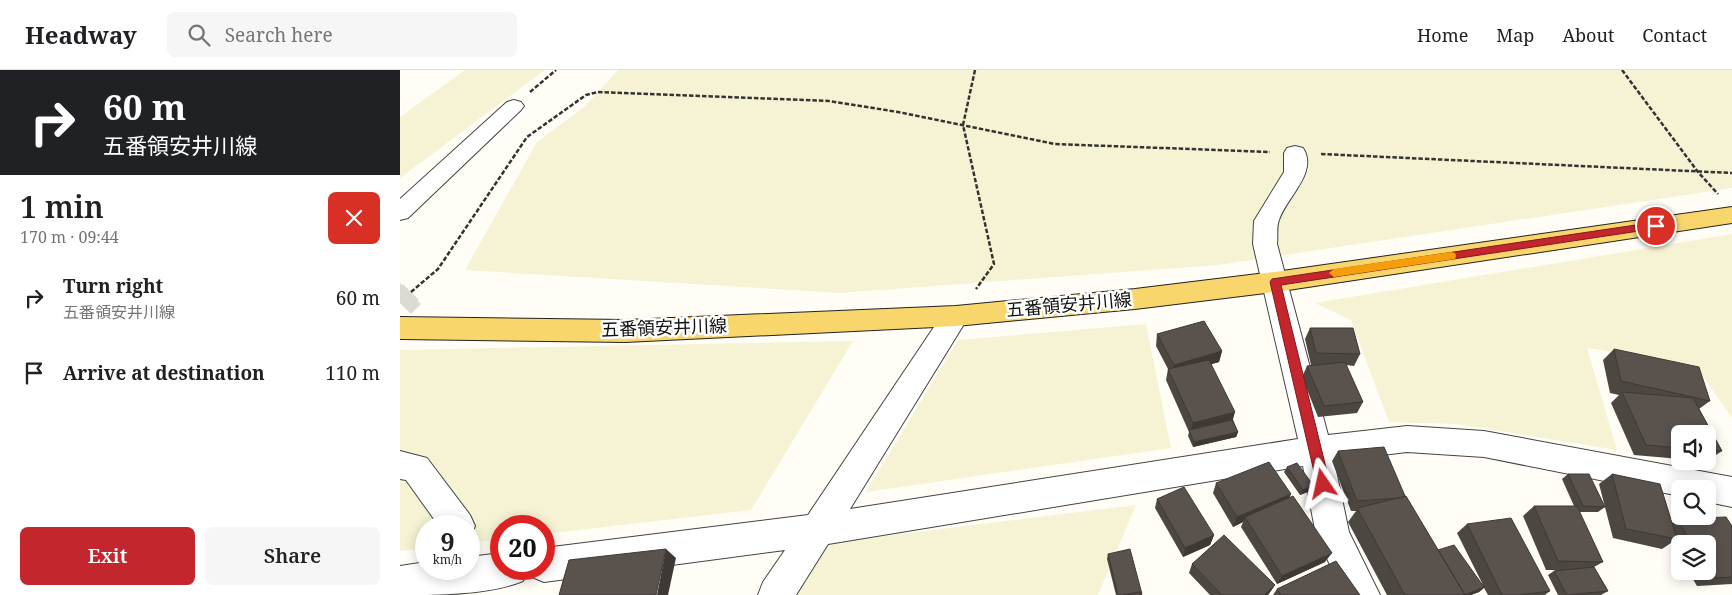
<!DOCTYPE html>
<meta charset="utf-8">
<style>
:root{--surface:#fff;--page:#f6f6f6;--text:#202124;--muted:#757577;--line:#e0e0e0;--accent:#c4262e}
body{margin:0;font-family:"Noto Serif","Noto Sans JP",serif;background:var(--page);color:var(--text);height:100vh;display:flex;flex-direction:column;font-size:19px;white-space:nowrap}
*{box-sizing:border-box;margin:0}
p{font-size:16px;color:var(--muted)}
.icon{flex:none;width:28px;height:28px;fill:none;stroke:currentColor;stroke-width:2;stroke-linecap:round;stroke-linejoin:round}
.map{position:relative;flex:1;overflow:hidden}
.panel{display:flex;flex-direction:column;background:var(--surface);width:400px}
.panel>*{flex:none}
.top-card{background:#202124;color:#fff;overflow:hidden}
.buttons{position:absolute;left:1271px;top:355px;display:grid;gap:10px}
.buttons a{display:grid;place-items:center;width:45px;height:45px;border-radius:8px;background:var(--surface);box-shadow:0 2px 12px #0003;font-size:25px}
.speed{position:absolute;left:15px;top:445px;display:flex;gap:10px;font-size:25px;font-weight:700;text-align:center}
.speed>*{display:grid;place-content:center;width:65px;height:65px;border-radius:50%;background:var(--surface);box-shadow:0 2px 12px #0003;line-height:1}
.speed small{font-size:12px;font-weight:400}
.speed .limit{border:8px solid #d22;background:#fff;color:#111}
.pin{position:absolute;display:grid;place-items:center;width:42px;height:42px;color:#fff;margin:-21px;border:2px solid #fff;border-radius:50%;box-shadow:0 1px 5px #0007}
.me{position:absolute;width:55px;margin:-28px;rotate:349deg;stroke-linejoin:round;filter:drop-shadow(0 0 4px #0008)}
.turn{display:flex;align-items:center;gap:18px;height:105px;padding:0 20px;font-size:22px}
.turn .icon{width:65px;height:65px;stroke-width:2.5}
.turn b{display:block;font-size:35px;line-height:42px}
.round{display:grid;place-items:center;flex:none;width:52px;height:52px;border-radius:8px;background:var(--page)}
.overview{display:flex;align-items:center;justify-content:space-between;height:85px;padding:0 20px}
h1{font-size:30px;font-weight:600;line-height:38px}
.primary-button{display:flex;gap:10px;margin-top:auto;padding:10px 20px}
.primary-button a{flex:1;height:58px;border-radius:8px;background:var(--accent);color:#fff;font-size:20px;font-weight:600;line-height:58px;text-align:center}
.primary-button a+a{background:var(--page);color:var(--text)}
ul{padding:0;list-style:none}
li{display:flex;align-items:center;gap:15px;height:75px;padding:0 20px}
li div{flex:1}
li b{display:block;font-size:19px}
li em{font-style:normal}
header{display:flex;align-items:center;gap:30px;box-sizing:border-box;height:70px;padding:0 25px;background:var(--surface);border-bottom:1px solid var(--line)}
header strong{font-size:24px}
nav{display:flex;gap:28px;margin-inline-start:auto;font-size:18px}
.search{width:350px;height:45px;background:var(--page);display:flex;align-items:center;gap:12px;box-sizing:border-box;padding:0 18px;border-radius:8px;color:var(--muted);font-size:19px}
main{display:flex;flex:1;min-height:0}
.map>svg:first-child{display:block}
</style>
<header>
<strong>Headway</strong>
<div class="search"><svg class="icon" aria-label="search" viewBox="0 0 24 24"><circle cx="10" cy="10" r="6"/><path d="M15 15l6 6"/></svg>Search here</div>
<nav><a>Home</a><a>Map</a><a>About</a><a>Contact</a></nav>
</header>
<main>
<section class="panel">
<div class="top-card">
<div class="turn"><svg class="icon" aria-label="right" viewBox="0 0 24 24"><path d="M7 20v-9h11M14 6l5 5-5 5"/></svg><div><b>60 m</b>五番領安井川線</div></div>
</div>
<div class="overview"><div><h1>1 min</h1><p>170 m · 09:44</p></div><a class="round" style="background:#d93025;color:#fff"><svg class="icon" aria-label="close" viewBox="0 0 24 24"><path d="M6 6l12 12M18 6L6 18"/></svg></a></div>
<ul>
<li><svg class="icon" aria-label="right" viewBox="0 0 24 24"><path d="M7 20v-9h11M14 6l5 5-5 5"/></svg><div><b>Turn right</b><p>五番領安井川線</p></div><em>60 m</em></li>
<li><svg class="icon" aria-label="arrive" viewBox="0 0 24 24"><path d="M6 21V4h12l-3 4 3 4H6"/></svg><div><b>Arrive at destination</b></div><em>110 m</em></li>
</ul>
<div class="primary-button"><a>Exit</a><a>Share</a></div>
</section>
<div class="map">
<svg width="1332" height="525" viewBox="0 0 1332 525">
<rect width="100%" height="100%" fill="#fffdf5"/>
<path fill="#f6f3d4" d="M 65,0 L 145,0 L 0,108 L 0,47 Z
M 218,0 L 1332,0 L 1332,118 L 818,195 L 440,223 L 65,200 L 137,72 L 184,37 Z
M 1332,164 L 1332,348 L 1295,295 L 1187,278 L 1217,380 L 1057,354 L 989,352 L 951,250 L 915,233 Z
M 746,254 L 771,378 L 466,422 L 558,270 Z
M 453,271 L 351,440 L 144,464 L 144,456 L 101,456 L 101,469 L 69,473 L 69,456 L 26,456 L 26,478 L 0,481 L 0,280 Z
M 736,435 L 698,525 L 396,525 L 427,473 Z"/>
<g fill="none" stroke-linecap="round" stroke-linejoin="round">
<path stroke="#dbdad3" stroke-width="22" stroke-dasharray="22 11" stroke-linecap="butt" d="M 9,224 L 11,222"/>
<path stroke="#dbdad3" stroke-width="31" stroke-dasharray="31 15" stroke-linecap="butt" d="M 0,233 L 10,223"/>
<defs>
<path id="minor" d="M 114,30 L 121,32 L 124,36 L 121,40 L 8,148 L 0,150 L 0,129 L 107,32 Z
M 895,76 L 903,78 C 919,102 886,128 879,150 C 876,157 878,167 877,174 L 928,365 L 1007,356 L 1084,361 L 1332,407 L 1332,437 L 1308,432 L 1308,419 L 1280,419 L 1280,426 L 1084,387 L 1007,382 L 934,391 L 949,462 L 980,525 L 944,525 L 916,465 L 903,396 L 428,474 L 396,525 L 358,525 L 363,512 L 385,480 L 144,512 L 132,507 L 128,499 L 144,499 L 144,478 L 408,445 L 546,239 L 556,236 L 566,239 L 569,246 L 450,439 L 898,369 L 853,174 L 854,151 L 884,102 L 884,83 L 887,78 Z
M 0,381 L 27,388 L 70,445 L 75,456 L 70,467 L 69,456 L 39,456 L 6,410 L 0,409 Z
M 101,483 L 101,499 L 128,499 L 123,511 C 89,525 37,525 0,525 L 0,496 L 26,492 L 26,499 L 69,499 L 69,487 Z"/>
<path id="major" d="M 1332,137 L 1332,153 L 875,222 L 735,239 L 556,256 L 225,272 L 0,269 L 0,247 L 225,250 L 556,236 L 735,219 L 875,202 Z"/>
</defs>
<use href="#minor" stroke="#444" stroke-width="2"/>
<use href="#major" stroke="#222" stroke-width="2"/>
<path stroke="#333" stroke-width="2.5" stroke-dasharray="4.5 2" stroke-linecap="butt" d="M 575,0 L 563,55 L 594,194 L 576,219
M 1222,0 L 1298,102 L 1318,124
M 130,22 L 156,0
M 921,84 L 1332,103
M 11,222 L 38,199 L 127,67 L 186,25 L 198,22 L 429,31 L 498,42 L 655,74 L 870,82"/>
<use href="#minor" fill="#fff" fill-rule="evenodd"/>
<use href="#major" fill="#f9d66b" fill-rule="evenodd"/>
</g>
<path fill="#4d4742" d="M 910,258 L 960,284 L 954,296 L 946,295 L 963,332 L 957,343 L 918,347 L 902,307 L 907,296 L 919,295 L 911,295 L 905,269 Z
M 757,264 L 822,281 L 819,292 L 811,294 L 838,362 L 836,367 L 793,377 L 788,366 L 789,362 L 766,310 L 768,299 L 756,276 Z
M 1214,279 L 1310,331 L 1299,339 L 1322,381 L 1307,391 L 1305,391 L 1308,391 L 1308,364 L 1280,364 L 1280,389 L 1234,385 L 1211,333 L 1219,325 L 1210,323 L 1203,290 Z
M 938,381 L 1005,426 L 1038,480 L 1083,515 L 1057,463 L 1067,454 L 1150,521 L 1145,525 L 1088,525 L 1084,518 L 1079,522 L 1071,525 L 987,525 L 948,452 L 956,441 L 951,441 L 932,391 Z
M 887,397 L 913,415 L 910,421 L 900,425 L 884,402 Z
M 1168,404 L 1205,437 L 1198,442 L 1179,442 L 1203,492 L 1194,497 L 1208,521 L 1201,525 L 1158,525 L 1148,505 L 1154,501 L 1157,500 L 1146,500 L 1123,446 L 1134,436 L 1174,436 L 1162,409 Z
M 1212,404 L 1272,453 L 1277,449 L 1332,456 L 1332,514 L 1297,516 L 1288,501 L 1308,501 L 1308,474 L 1280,474 L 1280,488 L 1271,473 L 1262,479 L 1213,468 L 1199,414 Z
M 816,413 L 891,424 L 889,428 L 925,492 L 877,514 L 841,457 L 843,452 L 833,457 L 813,423 Z
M 757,429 L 814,465 L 810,475 L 783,487 L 755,438 Z
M 708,484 L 742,524 L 742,525 L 716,525 L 707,489 Z
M 792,494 L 875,515 L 868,525 L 810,525 L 789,503 Z
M 877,519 L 960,525 L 873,525 Z"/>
<path fill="#3f3936" d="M 822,281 L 819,292 L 772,306 L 774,295 Z
M 835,342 L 832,353 L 790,364 L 793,353 Z
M 838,362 L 836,367 L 793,377 L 794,372 Z
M 913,415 L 910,421 L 900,425 L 903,420 Z
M 891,424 L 886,434 L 845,447 L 843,452 L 833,457 L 837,447 Z
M 814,465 L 810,475 L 783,487 L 785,478 Z
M 266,479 L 276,488 L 268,525 L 257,525 Z
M 932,483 L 925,492 L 877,514 L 882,506 Z
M 875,515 L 868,525 L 864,525 Z
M 1084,517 L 1079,522 L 1071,525 L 1066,525 Z"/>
<path fill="#5a524d" stroke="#3f3936" d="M 804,251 L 822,281 L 774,295 L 757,264 Z
M 910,258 L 953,258 L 960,284 L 916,283 Z
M 1214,279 L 1299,297 L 1310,331 L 1221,311 Z
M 809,290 L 835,342 L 793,353 L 768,299 Z
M 945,292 L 963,332 L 924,336 L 907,296 Z
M 1222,322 L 1293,328 L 1322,381 L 1308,380 L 1308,364 L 1280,364 L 1280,378 L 1246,375 Z
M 832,350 L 838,362 L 794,372 L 789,360 Z
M 984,377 L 1005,426 L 1000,428 L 957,431 L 938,381 Z
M 869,392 L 891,424 L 837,447 L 816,413 Z
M 897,393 L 913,415 L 903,420 L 887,397 Z
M 1168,404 L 1189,404 L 1205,437 L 1183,436 Z
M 1212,404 L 1260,414 L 1277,469 L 1226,459 Z
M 784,417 L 814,465 L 785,478 L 757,429 Z
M 893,426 L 932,483 L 882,506 L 845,447 Z
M 1006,426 L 1065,525 L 1005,525 L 957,438 Z
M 1134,436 L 1177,436 L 1203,492 L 1158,491 Z
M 1326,447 L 1332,456 L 1332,507 L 1313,508 L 1308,499 L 1308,474 L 1292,474 L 1277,449 Z
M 1111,448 L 1150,521 L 1120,525 L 1102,525 L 1067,454 Z
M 824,465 L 875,515 L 864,525 L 822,525 L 792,494 Z
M 1054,475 L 1084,517 L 1065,525 L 1038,480 Z
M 266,479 L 256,525 L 159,525 L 169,490 Z
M 730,479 L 742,524 L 740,525 L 740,522 L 723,525 L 718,525 L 708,484 Z
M 936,491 L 960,525 L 881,525 L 877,519 Z
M 1194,497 L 1208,521 L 1167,525 L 1154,501 Z
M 740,522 L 740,525 L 723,525 Z"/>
<path fill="#c4262e" stroke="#7f191e" d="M 1256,152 L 1259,153 L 1259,158 L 881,215 L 930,414 L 928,419 L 923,420 L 918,419 L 870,212 L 872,209 Z"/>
<path fill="#f59e0b" d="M 1051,182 L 1055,183 L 1056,186 L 1055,189 L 934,207 L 929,203 L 934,199 Z"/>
<g text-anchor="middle" stroke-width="5" stroke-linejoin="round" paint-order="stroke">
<g font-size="18" fill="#111" stroke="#fff">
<text transform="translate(669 235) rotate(-5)" y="6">五番領安井川線</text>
<text transform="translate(264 258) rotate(-2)" y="6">五番領安井川線</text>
</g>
</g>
</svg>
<div class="buttons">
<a><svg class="icon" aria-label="sound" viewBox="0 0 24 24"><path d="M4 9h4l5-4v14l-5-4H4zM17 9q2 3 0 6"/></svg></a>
<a><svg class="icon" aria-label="search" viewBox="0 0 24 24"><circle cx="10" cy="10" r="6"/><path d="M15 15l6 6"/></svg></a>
<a><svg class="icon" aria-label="layers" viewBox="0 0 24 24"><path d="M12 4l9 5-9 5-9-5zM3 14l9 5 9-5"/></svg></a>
</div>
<div class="speed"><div>9<small>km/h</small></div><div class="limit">20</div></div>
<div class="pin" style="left:1256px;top:156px;background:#d93025"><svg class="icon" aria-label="arrive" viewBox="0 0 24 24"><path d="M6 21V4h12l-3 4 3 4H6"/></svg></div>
<svg class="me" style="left:923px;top:414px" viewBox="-20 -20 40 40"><path d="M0-17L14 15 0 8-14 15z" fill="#c4262e" stroke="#fff" stroke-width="4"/></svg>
</div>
</main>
